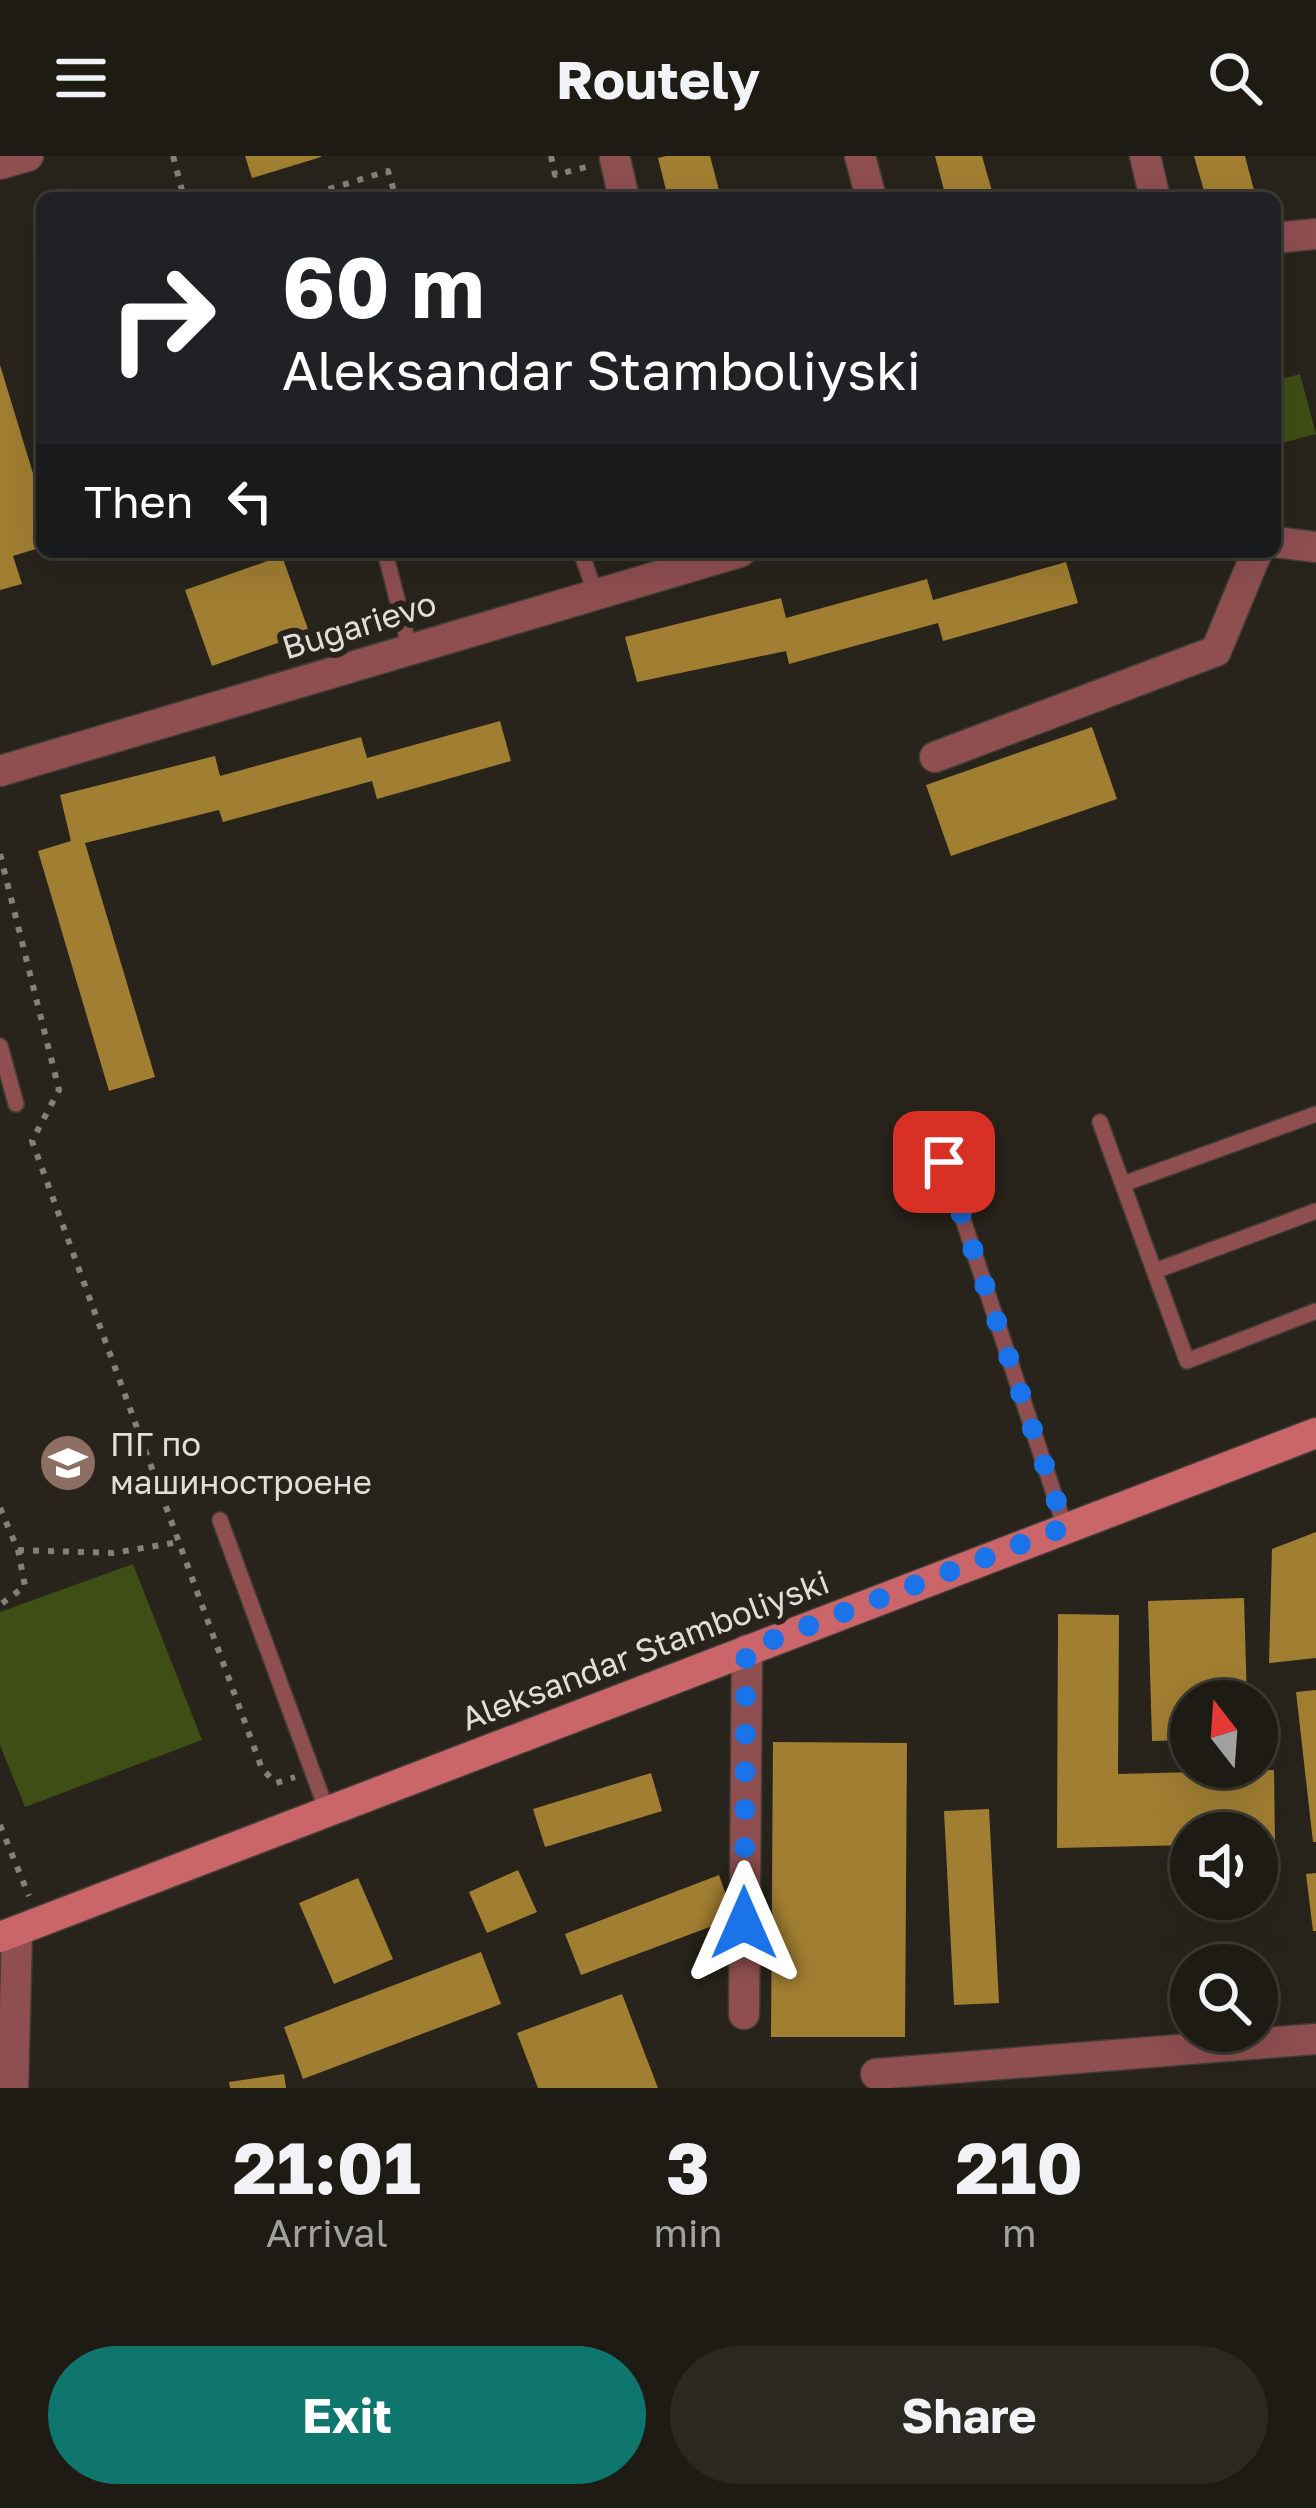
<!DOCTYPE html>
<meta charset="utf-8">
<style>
:root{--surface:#1e1b14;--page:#2b2822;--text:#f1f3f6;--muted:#a1a1a0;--line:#3c3934;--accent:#0f766e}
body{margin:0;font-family:"Golos Text",sans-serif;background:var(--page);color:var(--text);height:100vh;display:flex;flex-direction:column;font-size:45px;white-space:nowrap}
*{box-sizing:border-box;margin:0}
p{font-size:39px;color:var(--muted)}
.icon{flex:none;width:66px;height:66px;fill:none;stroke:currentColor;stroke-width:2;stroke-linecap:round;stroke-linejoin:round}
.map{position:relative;height:1932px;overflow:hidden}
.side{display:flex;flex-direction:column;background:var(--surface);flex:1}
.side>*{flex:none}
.hud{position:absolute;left:36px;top:36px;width:1245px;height:366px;border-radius:18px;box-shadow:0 12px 48px #0002,0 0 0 3px var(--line);background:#202124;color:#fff;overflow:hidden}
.needle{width:78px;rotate:343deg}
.controls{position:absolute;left:1170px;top:1524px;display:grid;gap:24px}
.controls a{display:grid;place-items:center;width:108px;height:108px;border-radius:50%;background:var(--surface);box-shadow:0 12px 48px #0002,0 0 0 3px var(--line);font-size:60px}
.pin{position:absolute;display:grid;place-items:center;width:102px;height:102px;color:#fff;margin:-51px;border-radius:24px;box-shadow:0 6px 18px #0006}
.me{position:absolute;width:132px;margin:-66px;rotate:0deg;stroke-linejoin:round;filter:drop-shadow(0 0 9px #0008)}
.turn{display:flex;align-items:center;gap:42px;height:252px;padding:0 48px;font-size:54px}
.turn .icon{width:156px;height:156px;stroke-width:2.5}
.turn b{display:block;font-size:84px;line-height:102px}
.then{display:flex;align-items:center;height:114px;padding:0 48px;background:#0003;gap:24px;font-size:45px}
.eta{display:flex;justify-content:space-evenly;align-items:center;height:204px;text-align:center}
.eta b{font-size:72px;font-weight:700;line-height:84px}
.action{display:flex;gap:24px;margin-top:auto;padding:24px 48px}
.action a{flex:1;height:138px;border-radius:72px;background:var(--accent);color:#fff;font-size:48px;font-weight:700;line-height:138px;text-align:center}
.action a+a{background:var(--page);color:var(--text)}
header{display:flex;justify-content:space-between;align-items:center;height:156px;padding:0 48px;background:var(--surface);font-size:54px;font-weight:700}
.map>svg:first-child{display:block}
</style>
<header><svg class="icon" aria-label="menu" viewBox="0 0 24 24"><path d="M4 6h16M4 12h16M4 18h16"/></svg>Routely<svg class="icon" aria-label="search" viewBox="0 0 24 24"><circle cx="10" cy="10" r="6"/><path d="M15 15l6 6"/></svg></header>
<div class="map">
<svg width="1316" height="1932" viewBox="0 0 1316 1932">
<rect width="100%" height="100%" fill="#28241b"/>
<path fill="#3f4e15" d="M 1300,218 L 1316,278 L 1275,289 L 1275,225 Z
M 133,1408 L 202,1584 L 25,1651 L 0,1589 L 0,1456 Z"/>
<path fill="#a17f32" d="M 245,0 L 321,0 L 321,1 L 252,22 Z
M 666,0 L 710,0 L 721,42 L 668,42 L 658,2 Z
M 935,0 L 982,0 L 994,42 L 946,42 Z
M 1194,0 L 1245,0 L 1256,42 L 1206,42 Z
M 0,209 L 42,347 L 42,391 L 13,400 L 22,428 L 0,434 Z
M 282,400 L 309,476 L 212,510 L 185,434 Z
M 1066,406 L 1078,447 L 943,485 L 938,467 L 789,508 L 786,495 L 637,526 L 625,481 L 781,442 L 786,462 L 927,423 L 933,444 Z
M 500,565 L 511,605 L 377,643 L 372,625 L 223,666 L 219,654 L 85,687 L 155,921 L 109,935 L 38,695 L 71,685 L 60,639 L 215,600 L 220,620 L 361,581 L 367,602 Z
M 1092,571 L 1117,643 L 951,700 L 926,629 Z
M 1316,1376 L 1316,1502 L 1269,1507 L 1272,1393 Z
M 1244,1442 L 1247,1545 L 1191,1545 L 1191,1584 L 1152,1585 L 1148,1445 Z
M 1058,1458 L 1119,1459 L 1118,1618 L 1274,1614 L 1275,1687 L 1257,1687 L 1257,1677 L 1191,1677 L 1191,1689 L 1057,1692 Z
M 1316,1534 L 1316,1686 L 1313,1686 L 1296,1536 Z
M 773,1586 L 907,1587 L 905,1881 L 771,1881 Z
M 651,1617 L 662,1655 L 545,1691 L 533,1653 Z
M 989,1653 L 999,1847 L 954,1849 L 944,1655 Z
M 518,1714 L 537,1756 L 487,1777 L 469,1736 Z
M 1316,1717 L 1316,1775 L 1313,1775 L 1306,1718 Z
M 719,1719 L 734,1762 L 581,1819 L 565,1778 Z
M 358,1722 L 393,1803 L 334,1828 L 299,1747 Z
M 481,1796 L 501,1848 L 303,1923 L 284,1871 Z
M 622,1838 L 658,1932 L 538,1932 L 517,1877 Z
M 284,1918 L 286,1932 L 230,1932 L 229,1926 Z"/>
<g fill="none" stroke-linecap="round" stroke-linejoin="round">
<defs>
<path id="lane" d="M 385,396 L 409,490
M 581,396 L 595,436
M 0,890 L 16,948
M 1100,966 L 1187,1205 L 1316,1155
M 944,1006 L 1065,1371
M 1123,1028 L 1316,958
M 1155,1115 L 1316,1055
M 220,1364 L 327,1655"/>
<path id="street" d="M 860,0 L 871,42
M 1145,0 L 1155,42
M 615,3 L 624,42
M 0,8 L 28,0
M 1275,82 L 1316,78
M 1275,386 L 1316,391
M 935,601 L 1216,495 L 1257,396
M 0,615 L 740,396
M 744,1858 L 747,1494
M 876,1918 L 1316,1883
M 13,1932 L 17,1775"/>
<path id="secondary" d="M 0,1781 L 1316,1277"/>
</defs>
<use href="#lane" stroke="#423e36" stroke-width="18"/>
<use href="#street" stroke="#423e36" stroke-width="33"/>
<use href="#secondary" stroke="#423e36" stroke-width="33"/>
<path stroke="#85817a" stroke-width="6" stroke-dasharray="6 9" stroke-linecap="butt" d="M 173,0 L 184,42
M 551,0 L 555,19 L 590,10
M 300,42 L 388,15 L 396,42
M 0,698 L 59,934 L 32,985 L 262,1613 L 276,1627 L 295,1621
M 0,1352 L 18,1394 L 25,1430 L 0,1449
M 18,1394 L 113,1397 L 179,1386
M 0,1669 L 29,1740"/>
<use href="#lane" stroke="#8f4f51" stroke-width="15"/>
<use href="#street" stroke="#8f4f51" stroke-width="30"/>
<use href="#secondary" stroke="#ca656a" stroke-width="30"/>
</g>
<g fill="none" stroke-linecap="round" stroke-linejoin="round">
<path stroke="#1a73e8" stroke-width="21" stroke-dasharray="0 37.8" d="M 744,1767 L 746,1494 L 1065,1371 L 944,1006"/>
</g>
<defs>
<symbol id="school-disc" viewBox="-11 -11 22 22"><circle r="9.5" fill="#8d6e63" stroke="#28241b"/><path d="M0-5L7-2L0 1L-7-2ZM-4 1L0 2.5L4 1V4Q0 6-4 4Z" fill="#fff"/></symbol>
</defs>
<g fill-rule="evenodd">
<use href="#school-disc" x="35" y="1274" width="66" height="66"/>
</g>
<g text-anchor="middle" stroke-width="12" stroke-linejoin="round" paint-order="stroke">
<g font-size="33" fill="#e1ded9" stroke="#28241b">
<text transform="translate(359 469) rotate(-17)" y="12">Bugarievo</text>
<text transform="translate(645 1494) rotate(-21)" y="12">Aleksandar Stamboliyski</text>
</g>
<g font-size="33" fill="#e1ded9" stroke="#28241b" text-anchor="start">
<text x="110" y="1300">ПГ по<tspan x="110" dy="38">машиностроене</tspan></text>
</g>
</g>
</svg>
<div class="controls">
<a><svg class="needle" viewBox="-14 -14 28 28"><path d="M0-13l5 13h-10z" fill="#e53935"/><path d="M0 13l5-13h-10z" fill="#a1a1a0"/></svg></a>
<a><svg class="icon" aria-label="sound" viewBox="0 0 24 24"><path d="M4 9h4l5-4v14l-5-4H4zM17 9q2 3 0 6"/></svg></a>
<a><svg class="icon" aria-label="search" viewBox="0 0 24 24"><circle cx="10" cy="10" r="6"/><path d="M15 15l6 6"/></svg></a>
</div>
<div class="pin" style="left:944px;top:1006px;background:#d93025"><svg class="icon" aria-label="arrive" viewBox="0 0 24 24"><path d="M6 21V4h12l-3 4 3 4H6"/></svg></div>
<svg class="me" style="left:744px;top:1767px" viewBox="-20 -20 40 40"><path d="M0-17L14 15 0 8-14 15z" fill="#1a73e8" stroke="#fff" stroke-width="4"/></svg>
<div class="hud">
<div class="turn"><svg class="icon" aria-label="right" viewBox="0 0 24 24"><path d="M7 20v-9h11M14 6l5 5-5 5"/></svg><div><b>60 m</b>Aleksandar Stamboliyski</div></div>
<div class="then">Then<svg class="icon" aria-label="left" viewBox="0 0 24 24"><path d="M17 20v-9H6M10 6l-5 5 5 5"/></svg></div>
</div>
</div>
<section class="side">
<div class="eta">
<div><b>21:01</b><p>Arrival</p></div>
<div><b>3</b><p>min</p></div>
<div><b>210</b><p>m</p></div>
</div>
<div class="action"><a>Exit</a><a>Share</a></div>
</section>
